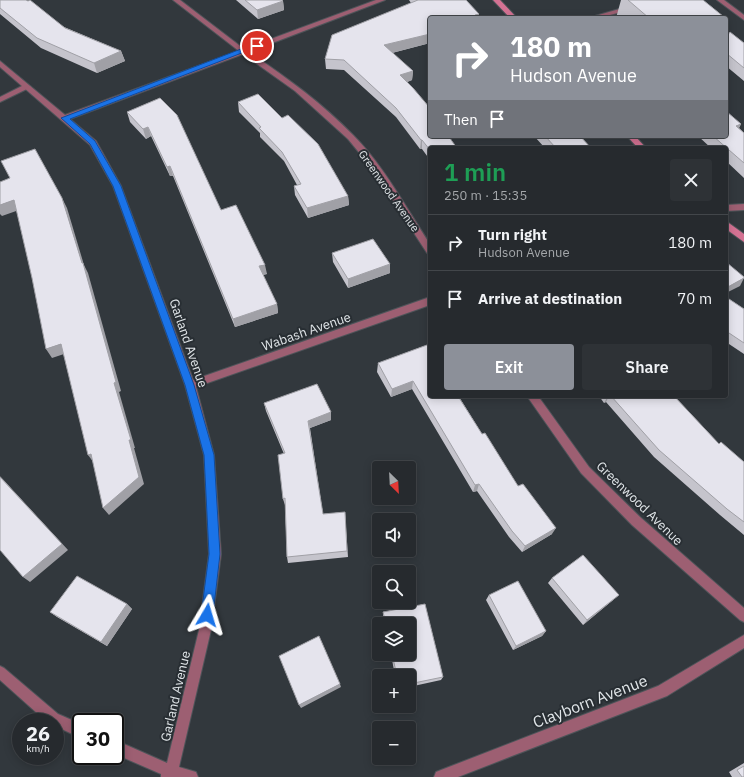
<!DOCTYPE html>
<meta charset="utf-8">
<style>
:root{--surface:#262a2e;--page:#2e3236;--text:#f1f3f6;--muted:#a4a7aa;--line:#42464a;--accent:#8c9099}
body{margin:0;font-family:"IBM Plex Sans",sans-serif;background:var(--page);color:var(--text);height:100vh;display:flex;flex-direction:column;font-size:15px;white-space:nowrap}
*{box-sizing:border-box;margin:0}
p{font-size:13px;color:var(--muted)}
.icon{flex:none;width:22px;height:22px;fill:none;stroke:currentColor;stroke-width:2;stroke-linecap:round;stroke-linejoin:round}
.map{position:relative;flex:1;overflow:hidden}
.drawer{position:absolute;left:428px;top:146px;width:300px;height:252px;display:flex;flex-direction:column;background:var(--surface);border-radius:4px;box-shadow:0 2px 10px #0003,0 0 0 1px var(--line)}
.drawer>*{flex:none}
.banner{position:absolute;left:428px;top:16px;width:300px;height:122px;border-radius:4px;box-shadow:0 2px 10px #0003,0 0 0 1px var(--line);background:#8c9099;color:#fff;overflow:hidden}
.needle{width:26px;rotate:156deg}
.fabs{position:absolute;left:372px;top:461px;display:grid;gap:8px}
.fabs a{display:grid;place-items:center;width:44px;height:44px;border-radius:4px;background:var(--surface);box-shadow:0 2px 10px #0003,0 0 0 1px var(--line);font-size:20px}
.speed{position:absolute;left:12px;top:713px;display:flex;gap:8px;font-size:20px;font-weight:700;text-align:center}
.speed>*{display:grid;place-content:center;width:52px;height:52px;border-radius:50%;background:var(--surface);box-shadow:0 2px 10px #0003,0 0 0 1px var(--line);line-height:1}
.speed small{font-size:10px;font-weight:400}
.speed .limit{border:2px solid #111;border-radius:6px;background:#fff;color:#111}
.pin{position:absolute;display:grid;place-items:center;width:34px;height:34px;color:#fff;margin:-17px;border:2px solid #fff;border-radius:50%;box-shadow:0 1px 4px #0007}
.me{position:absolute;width:44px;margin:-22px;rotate:7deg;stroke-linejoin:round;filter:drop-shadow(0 0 3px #0008)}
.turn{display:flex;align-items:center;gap:14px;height:84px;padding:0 16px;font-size:18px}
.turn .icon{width:52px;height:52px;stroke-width:2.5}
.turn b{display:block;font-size:28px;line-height:34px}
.then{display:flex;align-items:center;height:38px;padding:0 16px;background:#0003;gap:8px;font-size:15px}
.round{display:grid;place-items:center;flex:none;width:42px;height:42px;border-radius:4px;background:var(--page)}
.head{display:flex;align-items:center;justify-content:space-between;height:68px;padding:0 16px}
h1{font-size:24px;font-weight:600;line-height:30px;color:#1e9e55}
.action{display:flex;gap:8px;margin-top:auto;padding:8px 16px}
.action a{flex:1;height:46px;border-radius:4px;background:var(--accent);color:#fff;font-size:16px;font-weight:600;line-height:46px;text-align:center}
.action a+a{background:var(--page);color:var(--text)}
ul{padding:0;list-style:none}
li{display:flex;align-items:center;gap:12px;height:56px;padding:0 16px;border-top:1px solid var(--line)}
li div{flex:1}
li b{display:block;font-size:15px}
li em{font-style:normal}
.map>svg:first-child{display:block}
</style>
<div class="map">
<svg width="744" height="777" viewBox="0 0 744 777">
<rect width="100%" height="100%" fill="#32383d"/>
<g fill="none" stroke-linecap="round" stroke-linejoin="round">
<defs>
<path id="lane" d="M 630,6 L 633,8 L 632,9 L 599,18 L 588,18 Z
M 24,85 L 27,85 L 31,87 L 0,102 L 0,97 Z"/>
<path id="street" d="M 173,0 L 180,0 L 244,49 L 376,0 L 385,0 L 249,52 C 286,77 322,103 353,135 C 384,166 406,208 430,244 L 430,254 L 427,253 L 371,167 L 348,139 L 295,91 L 243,54 L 70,119 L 96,141 L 121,186 L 193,380 L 430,297 L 430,305 L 196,387 L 214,455 L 221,554 L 211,630 L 179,767 L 196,772 L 198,777 L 161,777 L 161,774 L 115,754 L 115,740 L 167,763 L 199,630 L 209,554 L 204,455 L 185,385 L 113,186 L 90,145 L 0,67 L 0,61 L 65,115 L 239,51 Z
M 717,0 L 724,0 L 744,15 L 744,20 Z
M 744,204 L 744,210 L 726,211 L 726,205 Z
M 527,396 L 538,396 L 589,467 L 640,517 L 744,608 L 744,622 L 740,620 L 632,525 L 581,473 Z
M 744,635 L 744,648 L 667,696 L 458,777 L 434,777 L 436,772 L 441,770 L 658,686 Z
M 0,666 L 4,668 L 58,714 L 81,724 L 81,738 L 55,726 L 55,722 L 47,722 L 0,680 Z"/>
<path id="secondary" d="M 493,0 L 500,0 L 517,18 L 510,18 Z
M 627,136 L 635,136 L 646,148 L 638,148 Z
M 726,221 L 744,234 L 744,242 L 726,229 Z"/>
</defs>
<use href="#lane" stroke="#4e5459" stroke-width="2"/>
<use href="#street" stroke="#4e5459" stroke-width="2"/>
<use href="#secondary" stroke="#4e5459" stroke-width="2"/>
<use href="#lane" fill="#9d5f72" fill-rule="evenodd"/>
<use href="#street" fill="#9d5f72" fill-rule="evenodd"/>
<use href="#secondary" fill="#d47293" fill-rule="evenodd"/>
</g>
<path fill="#c5c4cc" d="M 0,0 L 121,51 L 125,61 L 97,73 L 41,48 L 0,14 Z
M 236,0 L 282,0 L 283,1 L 284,10 L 258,19 Z
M 409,0 L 466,0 L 430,18 L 430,43 L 392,53 L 413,71 L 412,80 L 407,82 L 430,136 L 452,136 L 451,140 L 430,148 L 430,160 L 422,149 L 420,149 L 396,117 L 344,70 L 326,69 L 325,59 L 411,3 Z
M 621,0 L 703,0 L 724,17 L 724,18 L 616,18 Z
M 726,37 L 744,43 L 744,81 L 726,66 Z
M 160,98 L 221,210 L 267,274 L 263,275 L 277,304 L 278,313 L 235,327 L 173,176 L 170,176 L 151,136 L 146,139 L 130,122 L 127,112 Z
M 238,102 L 348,196 L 349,205 L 308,218 L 295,195 L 294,186 L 297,185 L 284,161 L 260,137 L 260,133 L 239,112 Z
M 741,124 L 739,128 L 744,133 L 744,178 L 726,161 L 726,148 L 711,148 L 698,136 L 726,136 Z
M 534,136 L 580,136 L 591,148 L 545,148 Z
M 332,253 L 390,264 L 390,273 L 348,288 L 333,262 Z
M 726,297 L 744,309 L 744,354 L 726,342 Z
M 427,345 L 482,434 L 518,486 L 552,534 L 522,552 L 509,537 L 477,491 L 473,492 L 412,389 L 391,397 L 377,372 L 378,363 Z
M 599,396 L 674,396 L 719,444 L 744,462 L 744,535 L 720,515 L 654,457 L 606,402 L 604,403 Z
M 264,403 L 331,412 L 331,420 L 310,428 L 323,514 L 345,512 L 348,557 L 288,563 L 287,557 L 285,505 L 283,499 L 284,454 L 266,411 Z
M 552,578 L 613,600 L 583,625 L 548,583 Z
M 489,595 L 546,631 L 542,636 L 513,650 L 486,600 Z
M 127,604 L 132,609 L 107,646 L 57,617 L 50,612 Z
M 425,604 L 443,677 L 441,680 L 409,687 L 409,676 L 395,676 L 391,654 L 409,654 L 409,624 L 385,624 L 383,617 L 383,612 Z
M 744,763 L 744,777 L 732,777 L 729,772 Z"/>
<path fill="#a0a0a6" d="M 283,1 L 284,10 L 258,19 L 257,10 Z
M 479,14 L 479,18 L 475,18 L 475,15 Z
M 430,34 L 430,43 L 384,55 L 384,45 Z
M 121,51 L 125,61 L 97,73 L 94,63 Z
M 413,71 L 412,80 L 400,85 L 400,75 Z
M 741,124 L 736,133 L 736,126 Z
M 148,127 L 151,136 L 146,139 L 143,129 Z
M 421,140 L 422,140 L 422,149 L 420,149 Z
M 170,166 L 173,176 L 170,176 L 167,167 Z
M 348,196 L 349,205 L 308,218 L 307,208 Z
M 62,198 L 67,208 L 84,265 L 83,263 L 88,273 L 121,391 L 119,392 L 135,448 L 134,448 L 144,484 L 109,515 L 103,508 L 114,383 L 82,263 Z
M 14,200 L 19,210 L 2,216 L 0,214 L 0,205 Z
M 390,264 L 390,273 L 348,288 L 348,279 Z
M 265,265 L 267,274 L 261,275 L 259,266 Z
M 744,278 L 740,286 L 726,293 L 726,288 Z
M 277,304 L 278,313 L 235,327 L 233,319 Z
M 61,344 L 67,353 L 52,358 L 46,349 Z
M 413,381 L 412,389 L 391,397 L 392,389 Z
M 608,396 L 609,396 L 606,402 L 604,403 Z
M 331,412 L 331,420 L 310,428 L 308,421 Z
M 91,454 L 94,463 L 88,455 Z
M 0,476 L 68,550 L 30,582 L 23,577 Z
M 479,484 L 477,491 L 473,492 L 475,485 Z
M 556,528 L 552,534 L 522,552 L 525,546 Z
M 619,595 L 583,625 L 587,620 Z
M 127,604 L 132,609 L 107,646 L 101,642 Z
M 546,631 L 542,636 L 513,650 L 516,646 Z
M 340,684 L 341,687 L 301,708 L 299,705 Z"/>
<path fill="#e5e4ed" stroke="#a0a0a6" d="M 0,0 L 26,0 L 28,1 L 30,0 L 65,28 L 121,51 L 94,63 L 37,38 L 0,8 Z
M 245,0 L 282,0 L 283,1 L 257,10 Z
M 418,0 L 466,0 L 479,14 L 475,15 L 478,18 L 430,18 L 430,34 L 384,45 L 413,71 L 400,75 L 413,88 L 430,108 L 430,136 L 451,136 L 449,137 L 457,148 L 430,148 L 430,150 L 422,140 L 421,140 L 396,108 L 344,60 L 325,59 L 332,35 Z
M 628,0 L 703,0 L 724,17 L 721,18 L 649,18 Z
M 730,32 L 744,43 L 744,68 L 726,53 L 726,37 Z
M 258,94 L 282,118 L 288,115 L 318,144 L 348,196 L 307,208 L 294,186 L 301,184 L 282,152 L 259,128 L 261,127 L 238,102 Z
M 160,98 L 177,115 L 221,210 L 236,205 L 265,265 L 259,266 L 277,304 L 233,319 L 170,166 L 167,167 L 148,127 L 143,129 L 127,112 Z
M 726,111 L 741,124 L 736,126 L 744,133 L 744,163 L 713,136 L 726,136 Z
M 545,136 L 580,136 L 591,148 L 556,148 Z
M 35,149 L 62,198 L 82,263 L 83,263 L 116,382 L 114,383 L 131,440 L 129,440 L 139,477 L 103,508 L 91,454 L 88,455 L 61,344 L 46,349 L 32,278 L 14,200 L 0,205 L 0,182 L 10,178 L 1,161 Z
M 373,239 L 390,264 L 348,279 L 332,253 Z
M 726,262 L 744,277 L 744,278 L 726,288 Z
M 726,297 L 744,309 L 744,343 L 726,331 Z
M 427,345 L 430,350 L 430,396 L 458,396 L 482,434 L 485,433 L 518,486 L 523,484 L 556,528 L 525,546 L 512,531 L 479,484 L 475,485 L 413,381 L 392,389 L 378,363 Z
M 317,384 L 331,412 L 308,421 L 323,514 L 345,512 L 347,551 L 287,557 L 285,498 L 283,499 L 278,455 L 285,453 L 264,403 Z
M 611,396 L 674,396 L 719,444 L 721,442 L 744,462 L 744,522 L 727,509 L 659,450 Z
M 0,477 L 62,544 L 23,577 L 0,550 Z
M 583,555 L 619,595 L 587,620 L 552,578 Z
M 77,576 L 127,604 L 101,642 L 50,612 Z
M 518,581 L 546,631 L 516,646 L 489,595 Z
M 425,604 L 443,677 L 409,684 L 409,676 L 397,676 L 392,654 L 409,654 L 409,624 L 386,624 L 383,612 Z
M 319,636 L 340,684 L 299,705 L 279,656 Z
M 744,766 L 744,777 L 742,777 L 737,770 Z"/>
<path fill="#1a73e8" stroke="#114b97" d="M 254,44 L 260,46 L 70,119 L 95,141 L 121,186 L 194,385 L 214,455 L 220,554 L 213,615 L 211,619 L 207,620 L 203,619 L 201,615 L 209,554 L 204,455 L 185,385 L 113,186 L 90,144 L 61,118 Z"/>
<g text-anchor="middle" stroke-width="4" stroke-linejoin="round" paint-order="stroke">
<g font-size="11" fill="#e1e6e9" stroke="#282e33">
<text transform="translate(389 191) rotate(55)" y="4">Greenwood Avenue</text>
</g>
<g font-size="13" fill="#e1e6e9" stroke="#282e33">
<text transform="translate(306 331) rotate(-19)" y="5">Wabash Avenue</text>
<text transform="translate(189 343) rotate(71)" y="5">Garland Avenue</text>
<text transform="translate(640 503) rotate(44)" y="5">Greenwood Avenue</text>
<text transform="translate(175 696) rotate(-77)" y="5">Garland Avenue</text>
</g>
<g font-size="16" fill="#e1e6e9" stroke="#282e33">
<text transform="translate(590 701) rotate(-21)" y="6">Clayborn Avenue</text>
</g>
</g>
</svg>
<div class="fabs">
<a><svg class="needle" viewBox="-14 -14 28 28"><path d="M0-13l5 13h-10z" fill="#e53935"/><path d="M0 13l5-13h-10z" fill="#a4a7aa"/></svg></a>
<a><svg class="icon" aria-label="sound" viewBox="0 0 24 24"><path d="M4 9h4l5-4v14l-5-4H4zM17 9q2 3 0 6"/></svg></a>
<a><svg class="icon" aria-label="search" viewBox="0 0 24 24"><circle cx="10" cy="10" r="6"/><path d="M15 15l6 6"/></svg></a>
<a><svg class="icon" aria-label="layers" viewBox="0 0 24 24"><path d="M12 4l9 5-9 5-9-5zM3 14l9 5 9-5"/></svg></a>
<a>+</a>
<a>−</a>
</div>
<div class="speed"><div>26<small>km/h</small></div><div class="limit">30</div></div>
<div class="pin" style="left:257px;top:46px;background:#d93025"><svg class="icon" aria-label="arrive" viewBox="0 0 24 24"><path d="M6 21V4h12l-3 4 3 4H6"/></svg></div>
<svg class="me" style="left:207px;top:615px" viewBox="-20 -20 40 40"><path d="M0-17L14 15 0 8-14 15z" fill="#1a73e8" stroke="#fff" stroke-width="4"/></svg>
<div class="banner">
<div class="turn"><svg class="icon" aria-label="right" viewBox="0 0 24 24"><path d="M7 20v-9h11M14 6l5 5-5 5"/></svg><div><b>180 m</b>Hudson Avenue</div></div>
<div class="then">Then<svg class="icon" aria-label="arrive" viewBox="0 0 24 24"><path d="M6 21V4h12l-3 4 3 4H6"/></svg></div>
</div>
<section class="drawer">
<div class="head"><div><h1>1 min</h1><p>250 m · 15:35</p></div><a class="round"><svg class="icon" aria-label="close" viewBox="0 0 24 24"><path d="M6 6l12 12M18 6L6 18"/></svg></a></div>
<ul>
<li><svg class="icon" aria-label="right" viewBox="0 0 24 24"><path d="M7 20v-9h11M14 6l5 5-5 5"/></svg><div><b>Turn right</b><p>Hudson Avenue</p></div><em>180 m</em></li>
<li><svg class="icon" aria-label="arrive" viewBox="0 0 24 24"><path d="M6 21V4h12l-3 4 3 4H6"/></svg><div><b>Arrive at destination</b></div><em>70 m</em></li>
</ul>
<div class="action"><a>Exit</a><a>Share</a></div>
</section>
</div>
